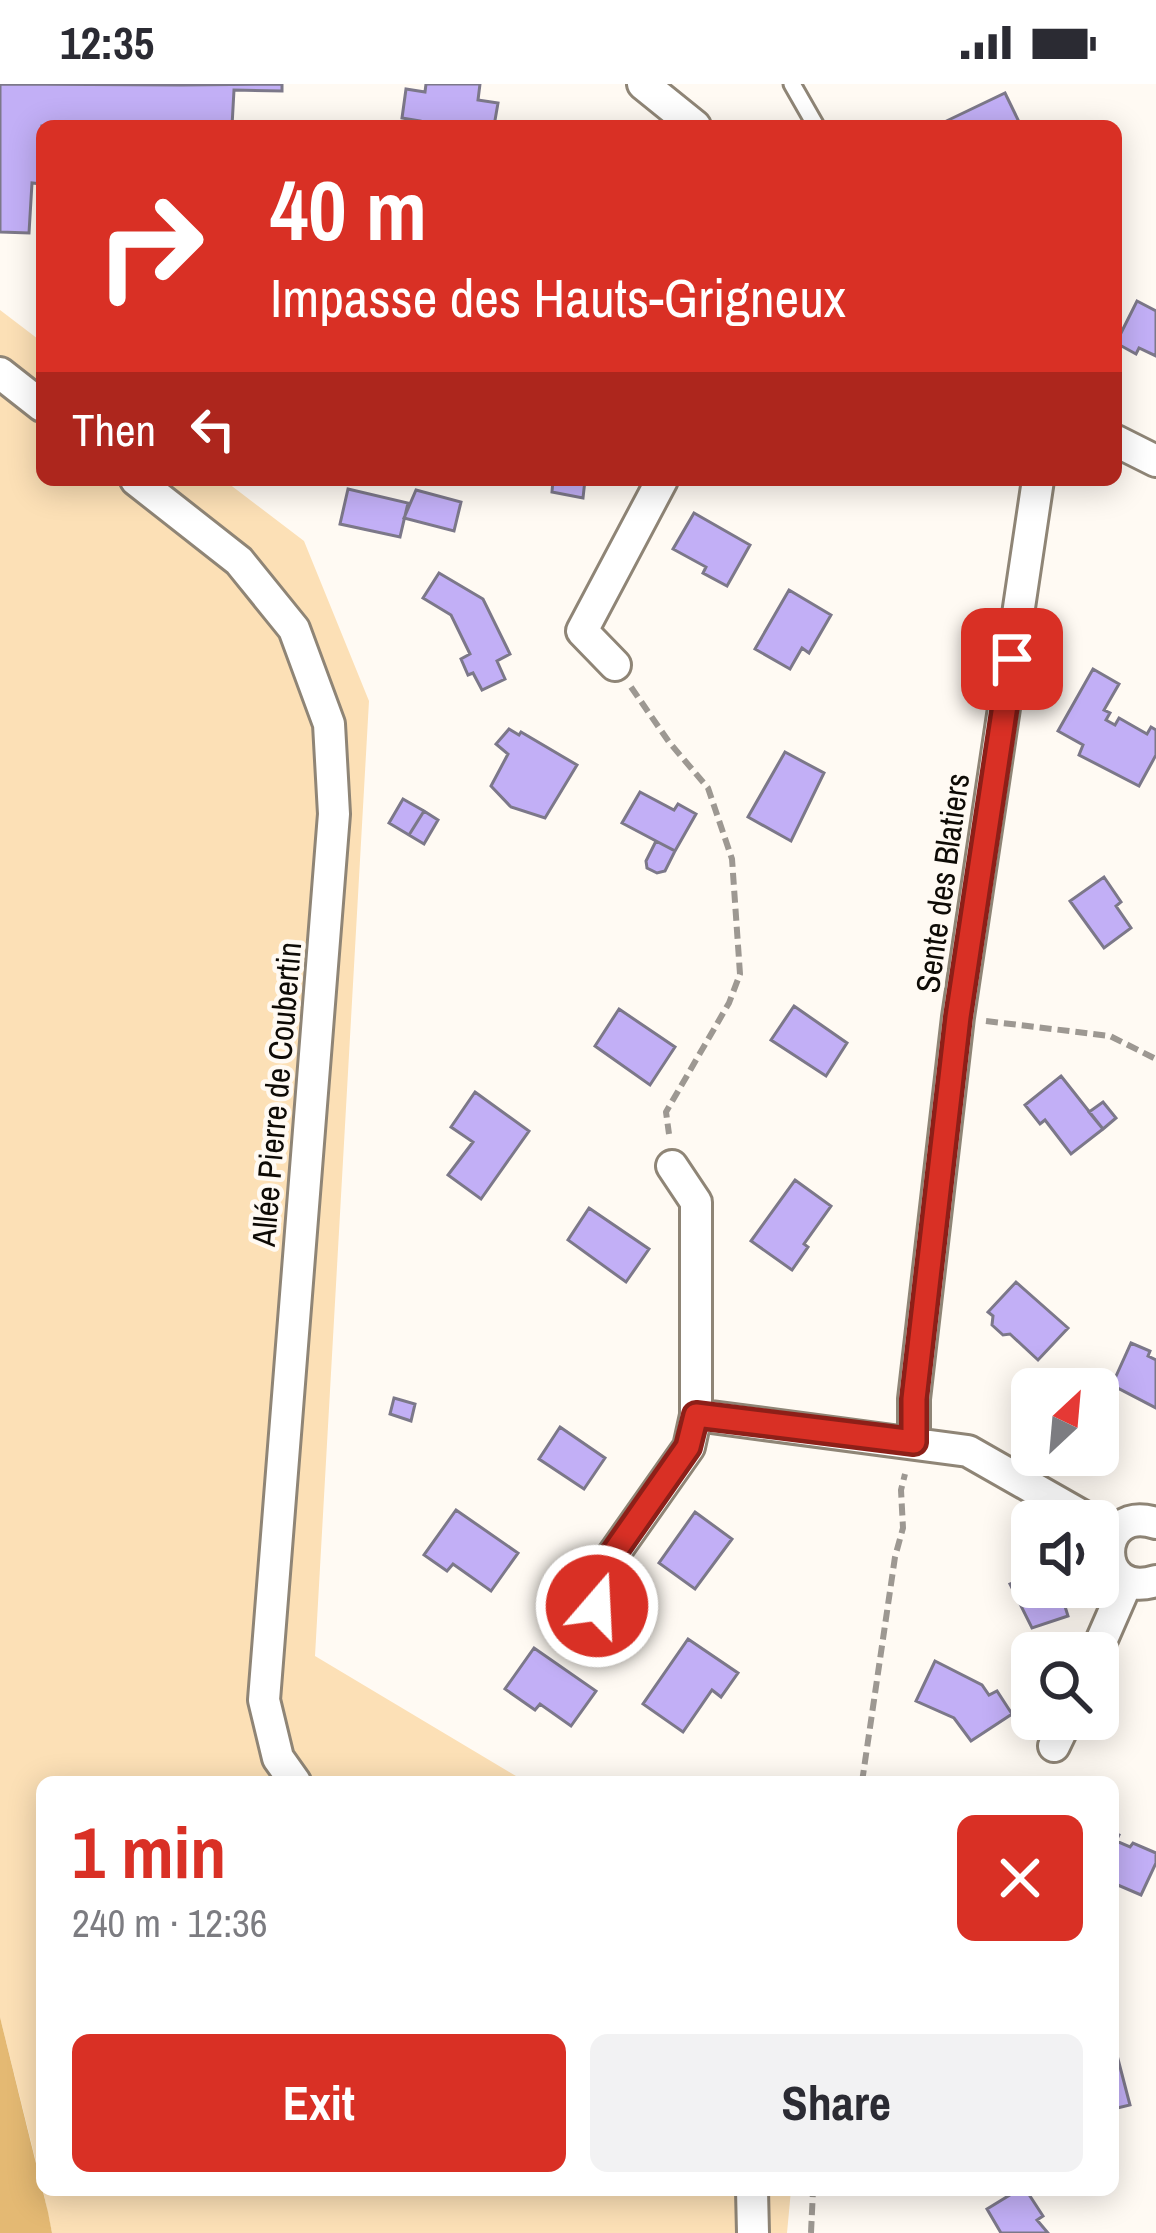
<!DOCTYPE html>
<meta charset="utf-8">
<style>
:root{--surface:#fff;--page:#f2f2f3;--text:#2b2b33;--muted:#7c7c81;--accent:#d93025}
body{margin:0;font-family:"Archivo Narrow",sans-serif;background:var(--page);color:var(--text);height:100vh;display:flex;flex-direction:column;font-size:45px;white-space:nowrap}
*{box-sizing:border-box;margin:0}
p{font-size:39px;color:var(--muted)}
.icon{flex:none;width:66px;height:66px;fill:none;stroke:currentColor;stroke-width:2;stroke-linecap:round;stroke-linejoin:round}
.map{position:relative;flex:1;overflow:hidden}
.drawer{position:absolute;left:36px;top:1692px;width:1083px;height:420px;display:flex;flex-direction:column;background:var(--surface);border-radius:18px;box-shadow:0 6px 30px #0003}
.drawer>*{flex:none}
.hud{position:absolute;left:36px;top:36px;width:1086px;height:366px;border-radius:18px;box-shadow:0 6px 30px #0003;background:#d93025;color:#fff;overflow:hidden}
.needle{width:78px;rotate:26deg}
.tools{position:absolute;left:1011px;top:1284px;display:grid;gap:24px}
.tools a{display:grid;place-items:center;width:108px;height:108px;border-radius:18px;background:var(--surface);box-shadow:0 6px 30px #0003;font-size:60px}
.pin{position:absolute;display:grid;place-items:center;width:102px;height:102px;color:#fff;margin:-51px;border-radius:24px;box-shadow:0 6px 18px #0006}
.me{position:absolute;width:132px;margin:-66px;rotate:19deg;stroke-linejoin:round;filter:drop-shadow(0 0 9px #0008)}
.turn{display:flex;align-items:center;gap:42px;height:252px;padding:0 36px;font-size:54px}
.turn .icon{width:156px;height:156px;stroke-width:2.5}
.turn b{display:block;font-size:84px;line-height:102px}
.then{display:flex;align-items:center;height:114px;padding:0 36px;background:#0003;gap:24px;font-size:45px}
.round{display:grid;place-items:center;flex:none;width:126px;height:126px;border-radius:18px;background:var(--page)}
.overview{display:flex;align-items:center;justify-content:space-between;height:204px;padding:0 36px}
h1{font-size:72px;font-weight:800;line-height:90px;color:var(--accent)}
.action{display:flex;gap:24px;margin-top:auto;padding:24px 36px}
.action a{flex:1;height:138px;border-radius:18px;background:var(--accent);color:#fff;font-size:48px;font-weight:800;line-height:138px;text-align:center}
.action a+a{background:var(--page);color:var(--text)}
.status{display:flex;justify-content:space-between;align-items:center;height:84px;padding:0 60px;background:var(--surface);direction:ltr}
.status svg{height:33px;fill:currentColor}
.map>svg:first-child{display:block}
</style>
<div class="status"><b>12:35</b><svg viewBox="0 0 49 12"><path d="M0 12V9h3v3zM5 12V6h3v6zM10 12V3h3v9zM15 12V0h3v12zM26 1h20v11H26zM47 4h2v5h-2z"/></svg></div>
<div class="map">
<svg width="1156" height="2149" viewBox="0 0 1156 2149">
<rect width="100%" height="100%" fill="#fffaf3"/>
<path fill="#fce0b6" d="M 0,226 L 42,258 L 42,396 L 224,396 L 304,457 L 369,617 L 315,1572 L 526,1698 L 42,1698 L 42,2102 L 0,1933 Z
M 43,2106 L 791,2106 L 787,2149 L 52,2149 Z"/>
<path fill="#e4b973" d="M 0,1933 L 48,2128 L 52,2149 L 0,2149 Z"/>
<path fill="#c2aff6" stroke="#7c7889" stroke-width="3" d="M 0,0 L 181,1 L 282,0 L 282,7 L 234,6 L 232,42 L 42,42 L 42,100 L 32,99 L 29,149 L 0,148 Z
M 426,0 L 480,0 L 478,16 L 498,19 L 494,42 L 419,42 L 420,37 L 402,34 L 406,5 L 425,8 Z
M 1005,9 L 1021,42 L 936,42 Z
M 1137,217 L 1156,227 L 1156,272 L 1139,264 L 1136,270 L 1116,259 Z
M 553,396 L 585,396 L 583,414 L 552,408 Z
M 348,405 L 408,419 L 400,453 L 340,440 Z
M 416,406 L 461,418 L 454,447 L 404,434 Z
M 694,429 L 750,461 L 727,502 L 703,489 L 706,483 L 673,465 Z
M 439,489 L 483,515 L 510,570 L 497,577 L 505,595 L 482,606 L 473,589 L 468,591 L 461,575 L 470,570 L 451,531 L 423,514 Z
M 789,506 L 831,531 L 809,569 L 802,564 L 790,585 L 755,565 Z
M 1093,585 L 1119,600 L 1104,626 L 1110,629 L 1106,636 L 1115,641 L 1119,634 L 1147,650 L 1151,643 L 1156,646 L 1156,671 L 1139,702 L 1079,671 L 1083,661 L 1058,647 Z
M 509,645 L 519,651 L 521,648 L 577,681 L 545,734 L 511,723 L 491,702 L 508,670 L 496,660 Z
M 785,668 L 824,689 L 791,757 L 748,733 Z
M 640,708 L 674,726 L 678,720 L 696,730 L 675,767 L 622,739 Z
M 403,715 L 424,727 L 409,751 L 389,739 Z
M 424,727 L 438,736 L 424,760 L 409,751 Z
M 656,757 L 675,767 L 665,787 L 657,789 L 647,784 L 646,777 Z
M 1104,793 L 1121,818 L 1116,822 L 1131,844 L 1104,864 L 1070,817 Z
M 794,922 L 847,959 L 826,992 L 771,956 Z
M 619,925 L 675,963 L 650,1001 L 595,962 Z
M 1061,992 L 1103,1045 L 1071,1070 L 1045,1036 L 1040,1040 L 1025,1021 Z
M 475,1008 L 529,1047 L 481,1115 L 448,1091 L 473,1058 L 451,1043 Z
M 1103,1018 L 1116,1034 L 1103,1045 L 1089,1028 Z
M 795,1096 L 831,1122 L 804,1160 L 808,1163 L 792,1186 L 751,1157 Z
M 589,1124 L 649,1165 L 626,1198 L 568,1156 Z
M 1016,1198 L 1068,1244 L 1038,1276 L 1010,1250 L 1003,1251 L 992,1241 L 993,1232 L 988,1228 Z
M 1131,1259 L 1150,1267 L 1148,1272 L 1156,1276 L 1156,1324 L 1112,1301 Z
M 394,1314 L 415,1320 L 411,1337 L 390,1330 Z
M 560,1343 L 605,1374 L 584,1405 L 539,1375 Z
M 456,1426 L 518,1469 L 491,1507 L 453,1480 L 447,1487 L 424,1471 Z
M 695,1428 L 732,1455 L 695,1505 L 659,1479 Z
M 1032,1470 L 1032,1503 L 1059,1503 L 1068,1532 L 1032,1544 L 1010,1500 L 1023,1495 L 1015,1475 Z
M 688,1555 L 738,1589 L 721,1613 L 712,1606 L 683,1648 L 643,1620 Z
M 534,1564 L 596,1607 L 571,1642 L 540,1620 L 535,1626 L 505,1605 Z
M 935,1577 L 982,1601 L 989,1611 L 997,1607 L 1012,1630 L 971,1657 L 954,1634 L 916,1617 Z
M 1113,1748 L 1119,1751 L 1116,1757 L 1130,1763 L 1133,1759 L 1156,1769 L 1156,1779 L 1141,1811 L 1113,1799 Z
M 1113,1956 L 1130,2021 L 1113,2025 Z
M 1018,2106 L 1026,2106 L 1043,2132 L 1037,2136 L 1048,2149 L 1001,2149 L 987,2125 Z"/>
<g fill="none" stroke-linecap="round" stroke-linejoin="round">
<defs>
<path id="lane" d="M 792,0 L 816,42"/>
<path id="street" d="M 643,0 L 695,42
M 0,289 L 42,322
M 1116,357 L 1156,377
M 136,396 L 239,477 L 294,545 L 329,640 L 334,730 L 264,1616 L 278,1674 L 295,1698
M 615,581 L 582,547 L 662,396
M 696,1331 L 968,1367 L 1091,1437
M 914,1357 L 914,1315 L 958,933 L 1038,396
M 1156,1439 C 1094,1419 1093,1517 1156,1497
M 597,1522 L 606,1481 L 689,1363 L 696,1331 L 696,1118 L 672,1082
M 1096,1569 L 1127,1498
M 1054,1662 L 1067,1635
M 752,2106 L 753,2149"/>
</defs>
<use href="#lane" stroke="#8f8576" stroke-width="21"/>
<use href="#street" stroke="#8f8576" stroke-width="36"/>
<path stroke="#9d9892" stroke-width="6" stroke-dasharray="12 6" stroke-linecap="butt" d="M 631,603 L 669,658 L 708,704 L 732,775 L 740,890 L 729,919 L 666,1028 L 669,1050
M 986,937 L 1110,952 L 1156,975
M 862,1698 L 895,1473 L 903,1444 L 901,1406 L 905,1390
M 811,2149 L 813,2106"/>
<use href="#lane" stroke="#fff" stroke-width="15"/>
<use href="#street" stroke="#fff" stroke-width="30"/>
</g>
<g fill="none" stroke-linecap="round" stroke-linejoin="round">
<defs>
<path id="route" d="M 597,1522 L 606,1480 L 688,1363 L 696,1331 L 914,1358 L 914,1315 L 958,933 L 1012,575"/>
</defs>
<use href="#route" stroke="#8d1f18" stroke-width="30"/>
<use href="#route" stroke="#d93025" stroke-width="21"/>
</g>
<g text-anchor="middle" stroke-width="9" stroke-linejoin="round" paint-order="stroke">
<g font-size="33" fill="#0e0b06" stroke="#fffaf3">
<text transform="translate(942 799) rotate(-82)" y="12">Sente des Blatiers</text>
<text transform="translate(276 1010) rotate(-85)" y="12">Allée Pierre de Coubertin</text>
</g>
</g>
</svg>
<div class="tools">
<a><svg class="needle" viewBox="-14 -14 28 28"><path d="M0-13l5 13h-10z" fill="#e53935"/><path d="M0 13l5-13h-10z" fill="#7c7c81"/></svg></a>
<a><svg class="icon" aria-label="sound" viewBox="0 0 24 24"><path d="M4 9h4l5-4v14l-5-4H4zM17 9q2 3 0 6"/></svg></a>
<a><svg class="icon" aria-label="search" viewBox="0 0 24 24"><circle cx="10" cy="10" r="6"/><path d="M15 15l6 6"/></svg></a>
</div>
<div class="pin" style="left:1012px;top:575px;background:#d93025"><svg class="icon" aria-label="arrive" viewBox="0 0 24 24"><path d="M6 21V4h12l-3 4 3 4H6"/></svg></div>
<svg class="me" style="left:597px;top:1522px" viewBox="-20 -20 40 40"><circle r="17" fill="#d93025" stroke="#fff" stroke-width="3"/><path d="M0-11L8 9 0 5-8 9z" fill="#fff"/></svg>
<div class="hud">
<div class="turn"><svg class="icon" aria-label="right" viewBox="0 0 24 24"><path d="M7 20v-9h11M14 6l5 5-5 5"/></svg><div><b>40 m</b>Impasse des Hauts-Grigneux</div></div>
<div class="then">Then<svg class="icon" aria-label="left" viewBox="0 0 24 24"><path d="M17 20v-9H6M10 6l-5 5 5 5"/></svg></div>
</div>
<section class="drawer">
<div class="overview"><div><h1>1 min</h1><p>240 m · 12:36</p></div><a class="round" style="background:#d93025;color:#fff"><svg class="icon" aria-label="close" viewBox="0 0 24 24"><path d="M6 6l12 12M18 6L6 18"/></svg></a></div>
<div class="action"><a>Exit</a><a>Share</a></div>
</section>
</div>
